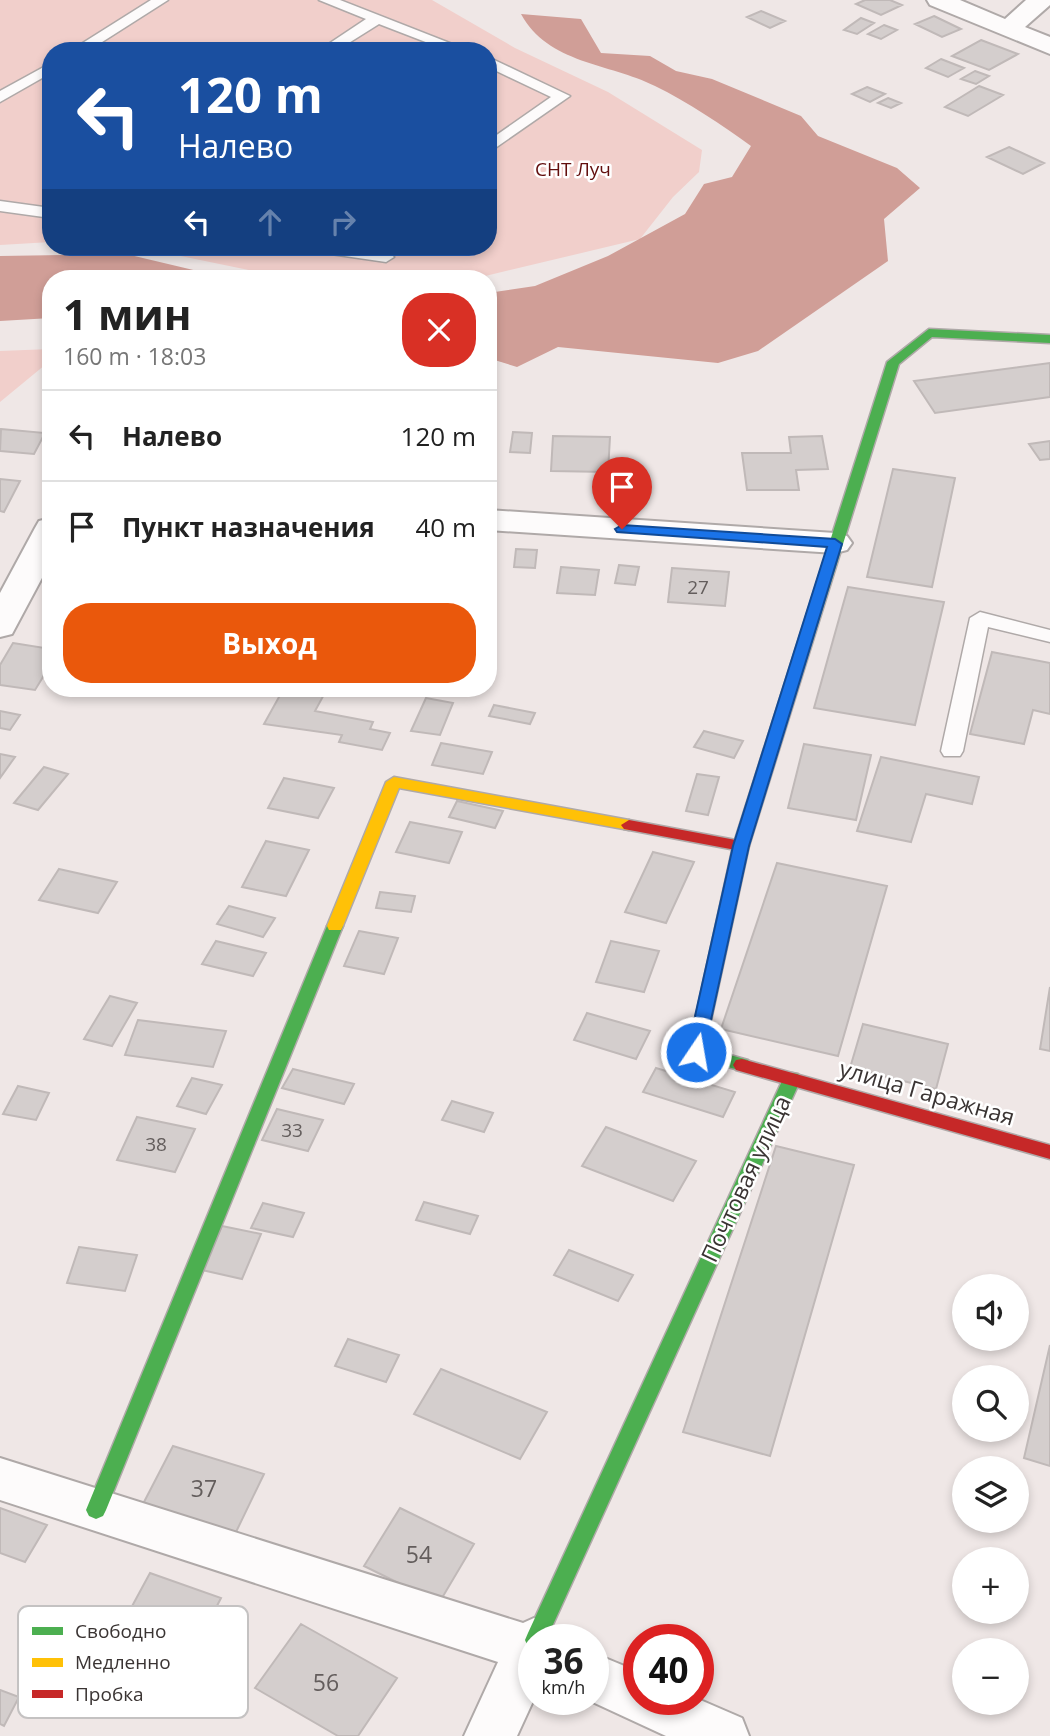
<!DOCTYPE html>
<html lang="ru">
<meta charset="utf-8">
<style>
:root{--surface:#fff;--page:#f2f2f2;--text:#222;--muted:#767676;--line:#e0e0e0;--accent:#ea580c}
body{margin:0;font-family:"Open Sans",sans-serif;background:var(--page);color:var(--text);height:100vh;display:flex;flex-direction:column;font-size:26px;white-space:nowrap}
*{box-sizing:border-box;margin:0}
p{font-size:23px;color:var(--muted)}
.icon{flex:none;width:38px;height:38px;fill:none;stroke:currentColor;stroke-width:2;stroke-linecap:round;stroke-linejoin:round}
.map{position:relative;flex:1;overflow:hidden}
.details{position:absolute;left:42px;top:270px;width:455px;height:427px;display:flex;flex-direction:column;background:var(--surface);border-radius:28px;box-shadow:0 4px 10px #0003}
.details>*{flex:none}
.hud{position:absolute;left:42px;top:42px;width:455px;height:214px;border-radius:28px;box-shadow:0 4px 10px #0003;background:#1a4fa0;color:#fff;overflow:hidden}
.fabs{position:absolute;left:952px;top:1274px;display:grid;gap:14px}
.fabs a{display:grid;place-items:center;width:77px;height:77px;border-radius:50%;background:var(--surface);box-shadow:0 4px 10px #0003;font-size:35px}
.speed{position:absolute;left:518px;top:1624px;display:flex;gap:14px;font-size:35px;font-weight:700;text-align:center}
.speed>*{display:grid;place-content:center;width:91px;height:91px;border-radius:50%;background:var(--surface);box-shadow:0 4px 10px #0003;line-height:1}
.speed small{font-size:18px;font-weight:400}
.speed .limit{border:10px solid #d22;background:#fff;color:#111}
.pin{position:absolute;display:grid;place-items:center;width:60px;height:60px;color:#fff;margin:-72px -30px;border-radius:50% 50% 50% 0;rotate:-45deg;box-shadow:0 0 7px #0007}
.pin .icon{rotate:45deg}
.me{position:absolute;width:77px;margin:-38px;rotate:12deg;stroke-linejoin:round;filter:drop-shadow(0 0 5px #0008)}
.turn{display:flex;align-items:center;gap:24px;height:147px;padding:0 21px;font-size:32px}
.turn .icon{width:91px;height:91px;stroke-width:2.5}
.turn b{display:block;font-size:49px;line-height:60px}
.lanes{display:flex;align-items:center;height:66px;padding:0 21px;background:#0003;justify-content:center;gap:35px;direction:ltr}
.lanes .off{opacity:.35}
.round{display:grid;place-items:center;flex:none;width:74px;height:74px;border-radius:28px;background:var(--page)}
.headline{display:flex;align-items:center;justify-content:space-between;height:119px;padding:0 21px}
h1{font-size:42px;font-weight:700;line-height:52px}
.button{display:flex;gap:14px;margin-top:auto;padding:14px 21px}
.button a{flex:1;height:80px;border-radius:28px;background:var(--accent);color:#fff;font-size:28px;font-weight:700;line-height:80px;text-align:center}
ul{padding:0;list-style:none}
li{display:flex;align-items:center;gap:21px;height:91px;padding:0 21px;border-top:2px solid var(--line)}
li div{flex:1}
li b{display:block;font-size:26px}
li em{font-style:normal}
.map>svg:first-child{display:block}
</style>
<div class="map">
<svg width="1050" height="1736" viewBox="0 0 1050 1736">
<rect width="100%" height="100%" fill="#efe7e6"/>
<path fill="#f1cfcb" d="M 0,0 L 432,0 L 515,48 L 608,92 L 702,150 L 699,172 L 673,197 L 640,239 L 477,278 L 287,278 L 137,247 L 488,247 L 488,51 L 51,51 L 51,242 L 0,245 Z
M 51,349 L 51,360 L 0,402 L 0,351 Z"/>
<path fill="#d09e97" d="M 521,14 L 581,19 L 601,53 L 650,56 L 676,71 L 712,79 L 801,116 L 818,136 L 897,168 L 920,188 L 884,219 L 888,261 L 758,351 L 718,363 L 558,347 L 517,367 L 488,358 L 488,293 L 535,286 L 608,256 L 685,214 L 704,184 L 732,177 L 751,146 C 722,125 688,102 655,86 C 609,63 548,64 521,14 Z
M 126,254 L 227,278 L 51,278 L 51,318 L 0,321 L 0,256 Z"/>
<path fill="#d4cecd" stroke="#c0b9b8" stroke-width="2" d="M 865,0 L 890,0 L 902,5 L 881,15 L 856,4 Z
M 761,11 L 785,21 L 770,28 L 747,17 Z
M 934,16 L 961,29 L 942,37 L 915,24 Z
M 861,18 L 874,23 L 857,34 L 844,30 Z
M 884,25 L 897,30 L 881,39 L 868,34 Z
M 981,40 L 1018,54 L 989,70 L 952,56 Z
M 941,59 L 964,68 L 948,77 L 926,68 Z
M 975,71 L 989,76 L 976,84 L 961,79 Z
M 979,86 L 1003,95 L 968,116 L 945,107 Z
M 867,87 L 885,94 L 870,102 L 852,94 Z
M 888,98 L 901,103 L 891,108 L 878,103 Z
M 1009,147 L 1044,163 L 1023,174 L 987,157 Z
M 1050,363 L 1050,397 L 935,413 L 914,381 Z
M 1,429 L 45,433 L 34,454 L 0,451 Z
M 513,432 L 532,433 L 530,453 L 510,452 Z
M 553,436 L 610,437 L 608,472 L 551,471 Z
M 822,436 L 828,469 L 796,470 L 799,490 L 747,490 L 742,453 L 791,453 L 789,437 Z
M 1050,441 L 1050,459 L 1040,460 L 1029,444 Z
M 893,469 L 955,478 L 932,587 L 867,577 Z
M 0,479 L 20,481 L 4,512 L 0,511 Z
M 516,549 L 537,550 L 535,568 L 514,567 Z
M 619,565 L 639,567 L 635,585 L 615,583 Z
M 561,567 L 599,570 L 595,595 L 557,593 Z
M 672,568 L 729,572 L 725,606 L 668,602 Z
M 848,587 L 944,602 L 915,725 L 814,708 Z
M 13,643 L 51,649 L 51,664 L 35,690 L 0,685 L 0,665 Z
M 992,652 L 1050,663 L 1050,714 L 1033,710 L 1024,744 L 970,734 Z
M 284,688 L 327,689 L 315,711 L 373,722 L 370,729 L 390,733 L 382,750 L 339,742 L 342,735 L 264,724 Z
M 426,698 L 453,703 L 440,735 L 411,731 Z
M 494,705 L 535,713 L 530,724 L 489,716 Z
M 0,711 L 20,715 L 10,730 L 0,728 Z
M 704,731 L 743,741 L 734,758 L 694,747 Z
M 441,743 L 492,752 L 483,774 L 432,765 Z
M 804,744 L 871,755 L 856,820 L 788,808 Z
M 0,754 L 15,757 L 0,778 Z
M 881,757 L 979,777 L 972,804 L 926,794 L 911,842 L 857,831 Z
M 44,767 L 68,774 L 38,810 L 14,803 Z
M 697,774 L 719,777 L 708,815 L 686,811 Z
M 284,778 L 334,788 L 318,818 L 268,808 Z
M 457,801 L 503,811 L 495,828 L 449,817 Z
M 410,822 L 462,832 L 449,863 L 396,852 Z
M 266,841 L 309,850 L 286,896 L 242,887 Z
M 653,852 L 694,862 L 666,923 L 625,912 Z
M 777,863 L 887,886 L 838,1056 L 721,1029 Z
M 59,869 L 117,882 L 98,913 L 39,900 Z
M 380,892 L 415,896 L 411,912 L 376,908 Z
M 229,906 L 275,918 L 263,937 L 217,924 Z
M 359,931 L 398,938 L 384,974 L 344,966 Z
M 216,941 L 266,953 L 253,976 L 202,964 Z
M 611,941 L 659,951 L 644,992 L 596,982 Z
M 1050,987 L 1050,1051 L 1040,1049 Z
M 110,996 L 137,1003 L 112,1046 L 84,1039 Z
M 587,1013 L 650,1031 L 636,1059 L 574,1040 Z
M 138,1020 L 226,1031 L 213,1067 L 125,1055 Z
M 863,1024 L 948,1044 L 936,1089 L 850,1068 Z
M 656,1068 L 735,1092 L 723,1117 L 643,1092 Z
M 293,1069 L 354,1084 L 344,1104 L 282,1088 Z
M 192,1078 L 222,1085 L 206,1114 L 177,1106 Z
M 18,1086 L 49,1093 L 36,1120 L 3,1114 Z
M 452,1101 L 493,1113 L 484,1132 L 442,1120 Z
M 277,1109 L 323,1120 L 308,1151 L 262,1140 Z
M 137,1117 L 195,1129 L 175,1172 L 117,1160 Z
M 606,1127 L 696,1161 L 673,1201 L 582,1166 Z
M 776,1146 L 854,1165 L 770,1456 L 683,1432 Z
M 424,1202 L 478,1216 L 470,1234 L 416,1220 Z
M 263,1203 L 304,1213 L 293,1237 L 251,1228 Z
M 222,1226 L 261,1234 L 242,1279 L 202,1270 Z
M 79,1247 L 137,1255 L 125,1291 L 67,1283 Z
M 569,1250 L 633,1275 L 618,1301 L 554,1275 Z
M 348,1339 L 399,1355 L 386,1382 L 335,1366 Z
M 1050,1345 L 1050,1466 L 1024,1458 Z
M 441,1369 L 547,1412 L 520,1459 L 414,1414 Z
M 173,1446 L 264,1474 L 236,1532 L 143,1504 Z
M 0,1508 L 47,1525 L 25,1562 L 0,1553 Z
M 400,1508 L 474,1544 L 439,1603 L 364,1566 Z
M 150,1573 L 221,1598 L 189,1660 L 117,1634 Z
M 301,1624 L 397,1678 L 358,1736 L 338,1736 L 255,1688 Z
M 0,1690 L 19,1697 L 4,1726 L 0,1724 Z"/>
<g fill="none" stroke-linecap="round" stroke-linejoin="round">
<defs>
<path id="lane" d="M 151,0 L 168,0 L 88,51 L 70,51 Z
M 319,0 L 340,0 L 470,51 L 449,51 L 379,24 L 336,51 L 318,51 L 366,19 Z
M 488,57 L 570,96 L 488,153 L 488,141 L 551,97 L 488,67 Z
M 51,63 L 51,73 L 0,102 L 0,91 Z
M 0,201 L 51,208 L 51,218 L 0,211 Z
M 309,247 C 329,247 381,244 394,257 L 386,262 L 317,252 Z
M 980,612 L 1050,630 L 1050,642 L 988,627 L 963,751 L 960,756 L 944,756 L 941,751 L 970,618 Z"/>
<path id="street" d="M 927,0 L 960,0 L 1005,19 L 1026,0 L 1050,0 L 1050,5 L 1025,27 L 1050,37 L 1050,54 L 930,5 Z
M 488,510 L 835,533 L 847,536 L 852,543 L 847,550 L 835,553 L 488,530 Z
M 51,518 L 51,561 L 12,634 L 0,637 L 0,593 L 35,528 L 39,521 Z
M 0,1458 L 523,1623 L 534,1618 L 552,1625 L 559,1640 L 534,1640 L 534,1699 L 517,1736 L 464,1736 L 498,1662 L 0,1500 Z
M 593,1653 L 639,1672 L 639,1699 L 698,1699 L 742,1718 L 749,1736 L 666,1736 L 586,1699 L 593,1699 Z"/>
<path id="fast" d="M 929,329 L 1050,335 L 1050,343 L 932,337 L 899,364 L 749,846 L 705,1048 L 748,1060 L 751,1065 L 748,1070 L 742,1071 L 690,1056 L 688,1052 L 733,846 L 887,362 Z
M 335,920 L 343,926 L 106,1510 L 103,1516 L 96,1519 L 89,1516 L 86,1510 L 327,926 Z
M 792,1073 L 798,1074 L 801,1079 L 546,1640 L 534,1640 L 534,1649 L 528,1647 L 525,1640 L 528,1633 L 783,1079 L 786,1074 Z"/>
<path id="slow" d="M 394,777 L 629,820 L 637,825 L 629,830 L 399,788 L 343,926 L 341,930 L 329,930 L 327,926 L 386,782 Z"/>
<path id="jam" d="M 629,820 L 741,841 L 749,846 L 741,851 L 624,829 L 621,825 Z
M 742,1059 L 1050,1145 L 1050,1159 L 736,1070 L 733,1065 L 736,1060 Z"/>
</defs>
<use href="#lane" stroke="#afa9a8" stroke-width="3"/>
<use href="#street" stroke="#afa9a8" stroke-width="4"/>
<use href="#fast" stroke="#afa9a8" stroke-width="3"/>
<use href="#slow" stroke="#afa9a8" stroke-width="3"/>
<use href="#jam" stroke="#afa9a8" stroke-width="3"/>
<use href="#lane" fill="#fdfbfb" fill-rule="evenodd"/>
<use href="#street" fill="#fdfbfb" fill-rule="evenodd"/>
<use href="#fast" fill="#4caf50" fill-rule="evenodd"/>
<use href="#slow" fill="#ffc107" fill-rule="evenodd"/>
<use href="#jam" fill="#c62828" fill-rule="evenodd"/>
</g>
<path fill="#1a73e8" stroke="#114b97" stroke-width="2" d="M 622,525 L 835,539 L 842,544 L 749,846 L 704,1052 L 696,1059 L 687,1052 L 733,846 L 827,547 L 617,532 L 615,529 Z"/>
<g text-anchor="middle" stroke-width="5" stroke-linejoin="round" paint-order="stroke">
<g font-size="19" fill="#620e0d" stroke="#fff">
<text x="573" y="176">СНТ Луч</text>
</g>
<g font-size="19" fill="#635d5c">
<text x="698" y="594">27</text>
<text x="292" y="1137">33</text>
<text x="156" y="1151">38</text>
</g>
<g font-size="23" fill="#3a3433" stroke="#fff">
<text transform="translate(927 1093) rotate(16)" y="8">улица Гаражная</text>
<text transform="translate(746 1179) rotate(-65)" y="8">Почтовая улица</text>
</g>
<g font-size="23" fill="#635d5c">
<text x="204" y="1497">37</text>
<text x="419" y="1563">54</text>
<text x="326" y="1691">56</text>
</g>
</g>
<rect x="18" y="1606" width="230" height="112" rx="10" fill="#fff" stroke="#c4c2c2" stroke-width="2"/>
<rect x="32" y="1627" width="31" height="8" fill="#4caf50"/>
<rect x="32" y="1658" width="31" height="9" fill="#ffc107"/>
<rect x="32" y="1690" width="31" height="8" fill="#c62828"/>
<g font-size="19" fill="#3a3433">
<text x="75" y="1638">Свободно</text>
<text x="75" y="1669">Медленно</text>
<text x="75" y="1701">Пробка</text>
</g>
</svg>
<div class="fabs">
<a><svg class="icon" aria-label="sound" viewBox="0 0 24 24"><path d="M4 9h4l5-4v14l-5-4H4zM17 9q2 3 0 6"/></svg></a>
<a><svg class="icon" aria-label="search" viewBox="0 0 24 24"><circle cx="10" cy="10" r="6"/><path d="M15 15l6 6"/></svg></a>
<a><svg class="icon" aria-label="layers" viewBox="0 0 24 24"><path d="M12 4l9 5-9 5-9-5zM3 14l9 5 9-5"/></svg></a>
<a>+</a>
<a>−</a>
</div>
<div class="speed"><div>36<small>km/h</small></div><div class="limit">40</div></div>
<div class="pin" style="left:622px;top:529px;background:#d93025"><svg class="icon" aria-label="arrive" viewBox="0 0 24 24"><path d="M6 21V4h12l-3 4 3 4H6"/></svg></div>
<svg class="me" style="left:696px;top:1052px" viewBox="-20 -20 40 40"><circle r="17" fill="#1a73e8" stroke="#fff" stroke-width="3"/><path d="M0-11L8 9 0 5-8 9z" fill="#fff"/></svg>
<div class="hud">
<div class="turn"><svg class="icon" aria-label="left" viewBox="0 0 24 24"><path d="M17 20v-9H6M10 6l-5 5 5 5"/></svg><div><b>120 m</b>Налево</div></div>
<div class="lanes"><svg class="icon" aria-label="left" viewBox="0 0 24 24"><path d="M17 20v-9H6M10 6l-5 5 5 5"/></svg><svg class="icon off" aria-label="ahead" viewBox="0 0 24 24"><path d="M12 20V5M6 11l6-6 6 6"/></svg><svg class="icon off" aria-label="right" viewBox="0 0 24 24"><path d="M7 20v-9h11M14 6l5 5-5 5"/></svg></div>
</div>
<section class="details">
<div class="headline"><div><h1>1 мин</h1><p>160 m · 18:03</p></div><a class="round" style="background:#d93025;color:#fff"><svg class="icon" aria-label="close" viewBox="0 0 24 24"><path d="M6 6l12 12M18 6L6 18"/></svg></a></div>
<ul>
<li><svg class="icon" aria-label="left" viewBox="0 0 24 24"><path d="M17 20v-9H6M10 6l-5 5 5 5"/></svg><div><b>Налево</b></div><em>120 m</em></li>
<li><svg class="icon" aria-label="arrive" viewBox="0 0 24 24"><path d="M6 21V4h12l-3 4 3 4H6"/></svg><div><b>Пункт назначения</b></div><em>40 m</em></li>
</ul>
<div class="button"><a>Выход</a></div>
</section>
</div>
